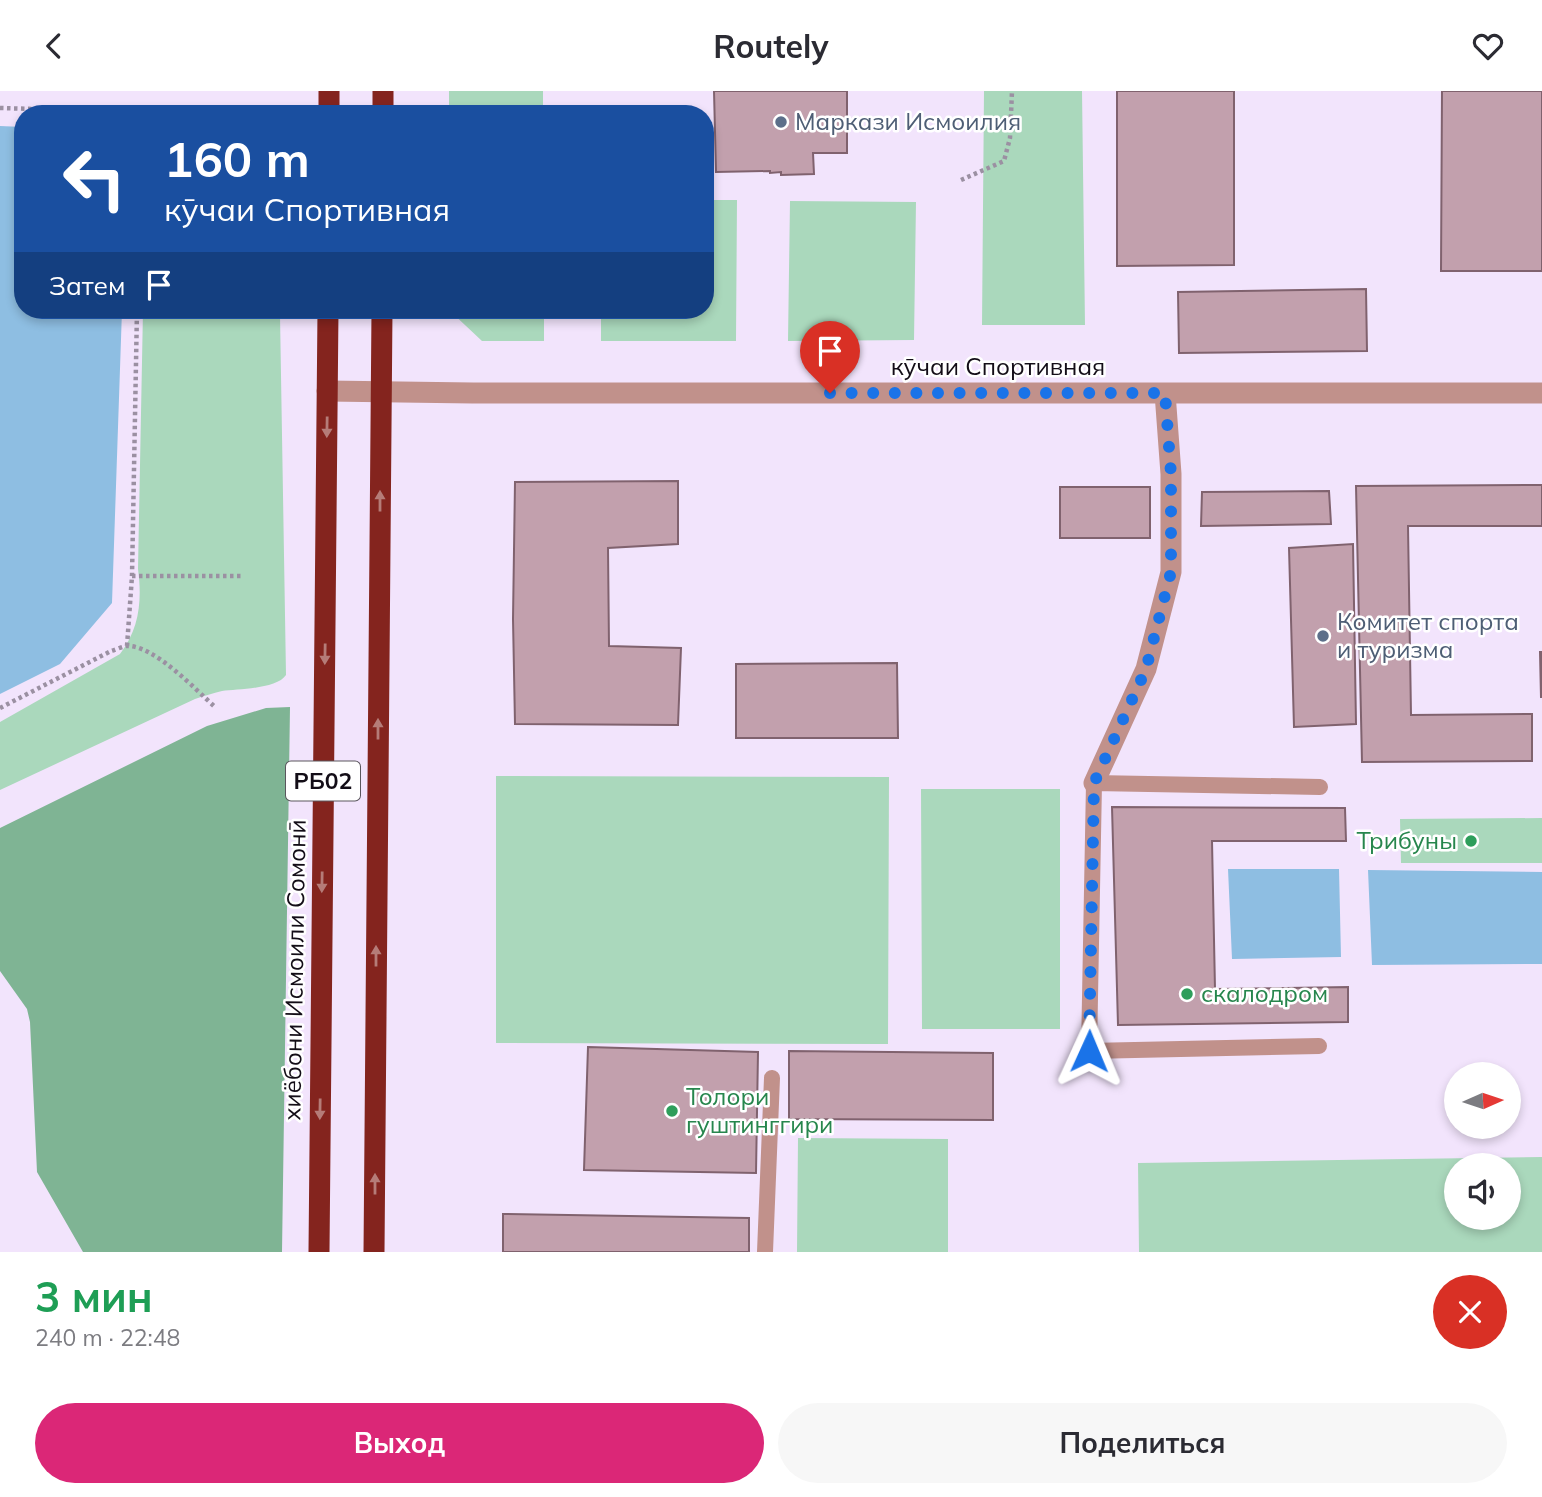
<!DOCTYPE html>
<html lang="ru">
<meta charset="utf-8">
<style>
:root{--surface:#fff;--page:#f7f7f7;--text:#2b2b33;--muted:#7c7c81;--accent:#db2777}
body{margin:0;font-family:Mulish,sans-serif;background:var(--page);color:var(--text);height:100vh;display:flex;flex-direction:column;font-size:26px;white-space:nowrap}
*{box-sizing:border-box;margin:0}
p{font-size:23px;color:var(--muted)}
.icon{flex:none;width:38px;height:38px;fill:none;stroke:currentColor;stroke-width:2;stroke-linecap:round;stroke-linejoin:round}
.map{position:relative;height:1161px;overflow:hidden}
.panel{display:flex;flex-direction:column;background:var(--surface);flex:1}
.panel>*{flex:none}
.banner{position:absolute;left:14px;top:14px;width:700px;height:214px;border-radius:28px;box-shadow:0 4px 10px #0003;background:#1a4fa0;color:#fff;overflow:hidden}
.needle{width:46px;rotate:87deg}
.tools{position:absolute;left:1444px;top:971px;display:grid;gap:14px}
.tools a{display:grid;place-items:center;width:77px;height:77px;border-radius:50%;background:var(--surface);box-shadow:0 4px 10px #0003;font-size:35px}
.pin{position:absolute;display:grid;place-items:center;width:60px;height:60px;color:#fff;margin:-72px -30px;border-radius:50% 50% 50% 0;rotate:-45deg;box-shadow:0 0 7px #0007}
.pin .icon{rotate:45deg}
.me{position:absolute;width:77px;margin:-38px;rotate:1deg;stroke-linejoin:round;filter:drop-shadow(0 0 5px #0008)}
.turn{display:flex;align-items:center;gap:24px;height:147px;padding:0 35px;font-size:32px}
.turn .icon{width:91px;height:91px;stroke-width:2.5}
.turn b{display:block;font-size:49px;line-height:60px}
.then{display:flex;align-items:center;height:66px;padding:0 35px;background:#0003;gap:14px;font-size:26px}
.round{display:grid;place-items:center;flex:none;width:74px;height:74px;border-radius:37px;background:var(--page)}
.head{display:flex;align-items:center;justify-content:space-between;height:119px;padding:0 35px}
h1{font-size:42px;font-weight:700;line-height:52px;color:#1e9e55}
.action{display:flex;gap:14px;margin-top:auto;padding:14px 35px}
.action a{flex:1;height:80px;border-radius:42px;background:var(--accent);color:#fff;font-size:28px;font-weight:700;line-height:80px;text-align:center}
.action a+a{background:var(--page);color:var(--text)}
header{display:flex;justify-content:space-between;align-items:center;height:91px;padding:0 35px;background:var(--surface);font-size:32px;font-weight:700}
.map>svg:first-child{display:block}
</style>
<header><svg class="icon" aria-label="back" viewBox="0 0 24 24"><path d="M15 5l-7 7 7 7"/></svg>Routely<svg class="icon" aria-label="heart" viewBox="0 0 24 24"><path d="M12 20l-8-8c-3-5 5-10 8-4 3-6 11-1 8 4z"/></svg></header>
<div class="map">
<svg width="1542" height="1161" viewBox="0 0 1542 1161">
<rect width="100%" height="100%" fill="#f2e4fc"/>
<path fill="#aad8bc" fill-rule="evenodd" d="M 449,0 L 543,0 L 543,23 L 449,23 Z
M 984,0 L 1082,0 L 1085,234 L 982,234 Z
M 705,109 L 737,109 L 736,250 L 601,250 L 601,219 L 705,219 Z
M 790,110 L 916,111 L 914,249 L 788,250 Z
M 143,219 L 214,219 L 280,224 L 286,584 C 277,598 238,598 222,600 C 213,602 204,605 195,608 L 0,699 L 0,631 L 120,563 C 140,537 142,508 138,478 Z
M 449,219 L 544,219 L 544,250 L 482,250 Z
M 496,685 L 889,686 L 888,953 L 496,952 Z
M 921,698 L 1060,698 L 1060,938 L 922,938 Z
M 1542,727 L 1542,772 L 1401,772 L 1400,728 Z
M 798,1047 L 948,1048 L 948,1161 L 797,1161 Z
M 1542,1066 L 1542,1161 L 1139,1161 L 1138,1072 ZM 1456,1074 L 1508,1074 L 1508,1127 L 1456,1127 Z"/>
<path fill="#7fb494" d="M 290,616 L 282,1161 L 83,1161 L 37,1081 L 30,931 L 27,918 L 0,880 L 0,737 L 207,635 L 266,617 Z"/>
<path fill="#8ebee2" d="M 0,35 L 23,36 L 23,219 L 122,219 L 112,512 L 60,573 L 0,603 Z
M 1228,778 L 1339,778 L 1341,866 L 1232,868 Z
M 1368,779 L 1542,781 L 1542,873 L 1372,874 Z"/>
<path fill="#c2a0ad" stroke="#80626e" stroke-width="2" d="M 714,0 L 847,0 L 847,62 L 813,62 L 814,83 L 781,84 L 781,81 L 770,82 L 770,80 L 716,81 Z
M 1117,0 L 1234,0 L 1234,174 L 1117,175 Z
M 1442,0 L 1542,0 L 1542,180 L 1441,180 Z
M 1366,198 L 1367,260 L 1179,262 L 1178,201 Z
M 678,390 L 678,453 L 608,457 L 609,555 L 681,557 L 678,634 L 515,633 L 513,528 L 515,391 Z
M 1542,394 L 1542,435 L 1408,435 L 1411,624 L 1532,623 L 1532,670 L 1362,671 L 1356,395 Z
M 1060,396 L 1150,396 L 1150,447 L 1060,447 Z
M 1329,400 L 1331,433 L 1201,435 L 1202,401 Z
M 1353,453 L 1356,633 L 1294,636 L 1289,457 Z
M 1540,561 L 1542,561 L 1542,606 L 1541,606 Z
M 897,572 L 898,647 L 736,647 L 736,573 Z
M 1112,716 L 1345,717 L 1346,750 L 1212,750 L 1215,898 L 1348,896 L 1348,931 L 1118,934 Z
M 588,956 L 758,961 L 756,1082 L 584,1079 Z
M 789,960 L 993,962 L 993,1029 L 789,1028 Z
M 503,1123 L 749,1127 L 749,1161 L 503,1161 Z"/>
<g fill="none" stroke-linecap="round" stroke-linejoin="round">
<path stroke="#9b90a2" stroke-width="4.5" stroke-dasharray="3.5 3.5" stroke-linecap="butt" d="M 0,17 L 141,21 L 250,21
M 961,89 L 1004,70 L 1010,47 L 1012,0
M 132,485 L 241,485
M 127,555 L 132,485 L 137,219
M 0,617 L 111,560 C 115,559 121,556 126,555 C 153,553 196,599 215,616"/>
<path stroke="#c1918b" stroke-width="16" d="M 1319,955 L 1089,960 L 1094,692 L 1320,696
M 765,1161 L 772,987"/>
<path stroke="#c1918b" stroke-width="21" d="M 327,300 L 473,302 L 1542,302
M 1094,692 L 1146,578 L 1171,481 L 1171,383 L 1165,302"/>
<path stroke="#84241e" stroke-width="21" d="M 329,23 L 329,0
M 383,23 L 383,0
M 319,1161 L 328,219
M 374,1161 L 382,219"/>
</g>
<defs><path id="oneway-solid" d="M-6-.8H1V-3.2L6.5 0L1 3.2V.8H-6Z" transform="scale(1.75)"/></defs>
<g fill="#b57c78">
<use href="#oneway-solid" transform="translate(327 336) rotate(91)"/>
<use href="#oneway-solid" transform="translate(380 410) rotate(-90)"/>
<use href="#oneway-solid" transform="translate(325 563) rotate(91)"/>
<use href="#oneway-solid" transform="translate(378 638) rotate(-90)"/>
<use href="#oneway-solid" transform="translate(322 791) rotate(91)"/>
<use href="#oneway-solid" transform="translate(376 865) rotate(-90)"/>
<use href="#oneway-solid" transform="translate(320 1018) rotate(91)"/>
<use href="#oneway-solid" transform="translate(375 1093) rotate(-90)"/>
</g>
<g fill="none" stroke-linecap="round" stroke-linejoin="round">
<path stroke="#1a73e8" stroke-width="12" stroke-dasharray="0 21.6" d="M 830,302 L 1165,302 L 1171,383 L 1171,481 L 1146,578 L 1094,692 L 1089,960"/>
</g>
<g fill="#5c6f8a" stroke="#fff" stroke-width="2.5">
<circle cx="781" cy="31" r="7"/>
<circle cx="1323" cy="545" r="7"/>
</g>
<g fill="#2e9e5b" stroke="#fff" stroke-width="2.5">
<circle cx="1471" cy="750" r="7"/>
<circle cx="1187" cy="903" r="7"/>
<circle cx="672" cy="1020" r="7"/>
</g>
<g text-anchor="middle" stroke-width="5" stroke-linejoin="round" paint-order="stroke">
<rect fill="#fff" stroke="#5a565d" stroke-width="2" x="286" y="670.5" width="74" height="39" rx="5"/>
<g font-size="23" font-weight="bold" fill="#130d17">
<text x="323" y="698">РБ02</text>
</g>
<g font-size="24" fill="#4e5e75" stroke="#fff" text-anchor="start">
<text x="795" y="39">Маркази Исмоилия</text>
<text x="1337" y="539">Комитет спорта<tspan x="1337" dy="28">и туризма</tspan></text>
</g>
<g font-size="24" fill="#130d17" stroke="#fff">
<text x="998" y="284">кӯчаи Спортивная</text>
<text transform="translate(295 879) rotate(-89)" y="8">хиёбони Исмоили Сомонӣ</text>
</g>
<g font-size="24" fill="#27864d" stroke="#fff" text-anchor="start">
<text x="1457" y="758" text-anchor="end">Трибуны</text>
<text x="1201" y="911">скалодром</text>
<text x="686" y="1014">Толори<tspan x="686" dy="28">гуштинггири</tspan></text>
</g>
</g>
</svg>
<div class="tools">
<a><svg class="needle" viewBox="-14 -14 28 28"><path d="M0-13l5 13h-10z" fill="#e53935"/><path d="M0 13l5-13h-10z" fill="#7c7c81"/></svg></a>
<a><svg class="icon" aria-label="sound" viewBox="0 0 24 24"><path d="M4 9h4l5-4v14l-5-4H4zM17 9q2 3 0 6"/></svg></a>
</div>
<div class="pin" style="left:830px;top:302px;background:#d93025"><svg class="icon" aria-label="arrive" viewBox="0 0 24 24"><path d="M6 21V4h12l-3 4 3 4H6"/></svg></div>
<svg class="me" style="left:1089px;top:960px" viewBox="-20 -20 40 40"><path d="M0-17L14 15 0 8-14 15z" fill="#1a73e8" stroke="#fff" stroke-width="4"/></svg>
<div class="banner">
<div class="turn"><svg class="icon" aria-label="left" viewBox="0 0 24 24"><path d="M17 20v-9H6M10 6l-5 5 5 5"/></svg><div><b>160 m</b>кӯчаи Спортивная</div></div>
<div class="then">Затем<svg class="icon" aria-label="arrive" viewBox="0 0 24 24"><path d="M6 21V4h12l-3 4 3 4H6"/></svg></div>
</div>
</div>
<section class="panel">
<div class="head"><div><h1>3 мин</h1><p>240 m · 22:48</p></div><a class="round" style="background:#d93025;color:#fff"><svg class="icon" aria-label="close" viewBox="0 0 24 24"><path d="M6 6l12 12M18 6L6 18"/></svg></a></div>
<div class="action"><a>Выход</a><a>Поделиться</a></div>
</section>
